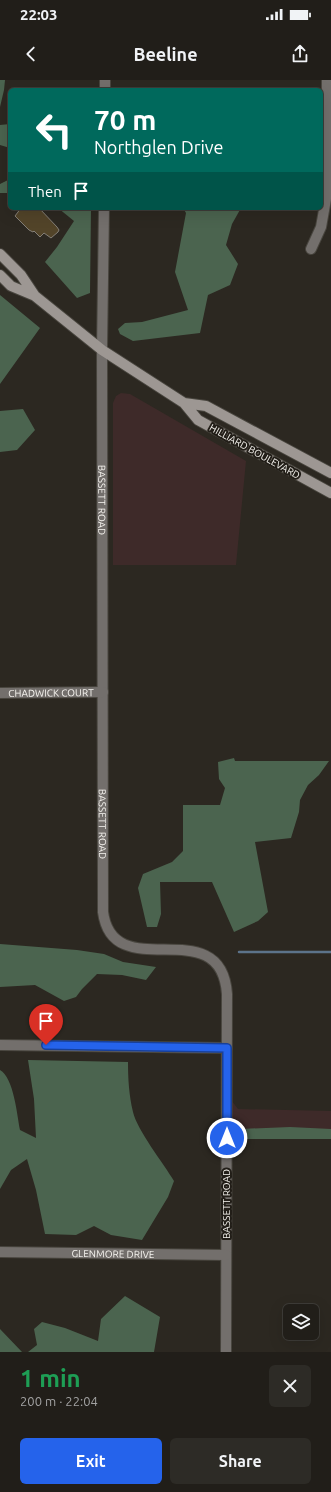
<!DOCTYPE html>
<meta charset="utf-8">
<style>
:root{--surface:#211e19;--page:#2d2b26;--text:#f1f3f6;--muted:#a2a2a2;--line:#3e3c38;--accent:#2563eb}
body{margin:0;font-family:Ubuntu,sans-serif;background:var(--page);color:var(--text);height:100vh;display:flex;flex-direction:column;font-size:15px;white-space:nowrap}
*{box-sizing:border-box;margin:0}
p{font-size:13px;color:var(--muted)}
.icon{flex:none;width:22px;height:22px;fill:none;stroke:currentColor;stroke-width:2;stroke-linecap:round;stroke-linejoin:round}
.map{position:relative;height:1272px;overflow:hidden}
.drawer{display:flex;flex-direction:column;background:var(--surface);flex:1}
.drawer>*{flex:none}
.hud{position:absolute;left:8px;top:8px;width:315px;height:122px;border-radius:6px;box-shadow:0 4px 16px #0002,0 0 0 1px var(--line);background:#00695c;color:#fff;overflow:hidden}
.controls{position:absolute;left:283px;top:1224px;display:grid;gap:8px}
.controls a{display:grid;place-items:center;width:36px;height:36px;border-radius:6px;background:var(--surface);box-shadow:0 4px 16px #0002,0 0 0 1px var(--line);font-size:20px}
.pin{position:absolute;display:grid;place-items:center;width:34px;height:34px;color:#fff;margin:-41px -17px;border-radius:50% 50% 50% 0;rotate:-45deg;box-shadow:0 0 4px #0007}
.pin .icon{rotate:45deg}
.me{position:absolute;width:44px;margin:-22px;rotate:0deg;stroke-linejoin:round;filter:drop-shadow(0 0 3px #0008)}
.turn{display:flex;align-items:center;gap:14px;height:84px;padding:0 20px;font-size:18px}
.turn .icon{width:52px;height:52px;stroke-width:2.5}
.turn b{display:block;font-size:28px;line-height:34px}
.then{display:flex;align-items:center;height:38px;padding:0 20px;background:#0003;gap:8px;font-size:15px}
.round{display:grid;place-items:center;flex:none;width:42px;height:42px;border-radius:6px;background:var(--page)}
.summary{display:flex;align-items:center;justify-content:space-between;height:68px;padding:0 20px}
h1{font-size:24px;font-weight:700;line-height:30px;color:#1e9e55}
.action{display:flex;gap:8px;margin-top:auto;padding:8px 20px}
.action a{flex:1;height:46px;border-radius:6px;background:var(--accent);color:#fff;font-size:16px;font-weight:700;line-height:46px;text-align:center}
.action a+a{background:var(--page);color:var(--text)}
.status{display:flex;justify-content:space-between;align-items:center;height:28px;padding:0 20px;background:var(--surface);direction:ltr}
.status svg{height:11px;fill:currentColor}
header{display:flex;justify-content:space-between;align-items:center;height:52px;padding:0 20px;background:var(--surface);font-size:18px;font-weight:700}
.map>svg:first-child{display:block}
</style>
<div class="status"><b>22:03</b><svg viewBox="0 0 49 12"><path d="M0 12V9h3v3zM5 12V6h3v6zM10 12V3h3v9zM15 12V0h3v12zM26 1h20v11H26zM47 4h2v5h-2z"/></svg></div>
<header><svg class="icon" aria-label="back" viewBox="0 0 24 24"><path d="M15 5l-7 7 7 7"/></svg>Beeline<svg class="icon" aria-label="share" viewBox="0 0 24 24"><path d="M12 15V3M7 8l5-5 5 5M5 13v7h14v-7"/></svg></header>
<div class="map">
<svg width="331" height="1272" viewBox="0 0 331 1272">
<rect width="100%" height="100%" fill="#2c2821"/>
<path fill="#3e2a29" d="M 121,313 L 130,314 L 246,381 L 236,485 L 113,485 L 113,323 L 116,316 Z
M 231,1020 L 238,1029 L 331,1031 L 331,1059 L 230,1059 Z"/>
<path fill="#4b644f" d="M 0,0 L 5,0 L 4,10 L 0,27 Z
M 10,44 L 10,68 L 0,65 L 0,45 Z
M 10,99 L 10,113 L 0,113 L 0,104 Z
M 58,128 L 91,128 L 90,213 L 77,218 L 45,182 L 57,167 L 74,141 Z
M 183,128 L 241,128 L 232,144 L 226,165 L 238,184 L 230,205 L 208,215 L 200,253 L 133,261 L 120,254 L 118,249 L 125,243 L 142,242 L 188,230 L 175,192 L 186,133 Z
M 0,215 L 40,248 L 0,304 Z
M 23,329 L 35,350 L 17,370 L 0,372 L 0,331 Z
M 234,678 L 235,681 L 329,681 L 319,695 L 308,705 L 300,720 L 299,732 L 291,758 L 255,762 L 268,832 L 258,841 L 234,852 L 212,802 L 160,802 L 161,834 L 157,847 L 147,847 L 138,808 L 143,794 L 172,782 L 183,771 L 183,725 L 220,725 L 225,708 L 219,699 L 218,682 Z
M 0,864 L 77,870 L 104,874 L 123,882 L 156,887 L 146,900 L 122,895 L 97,894 L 82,909 L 76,917 L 64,921 L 35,905 L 0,907 Z
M 28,980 L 128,982 C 128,999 129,1015 133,1032 C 137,1050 164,1084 174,1101 L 168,1117 L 142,1160 L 111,1155 L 94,1146 L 76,1155 L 45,1154 L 36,1110 L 27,1079 L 11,1090 L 0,1109 L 0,990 C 14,998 17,1035 20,1050 L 36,1058 L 34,1019 Z
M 290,1047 L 331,1049 L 331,1059 L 237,1059 L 240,1049 Z
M 125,1216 L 160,1237 L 154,1272 L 28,1272 L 37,1265 L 34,1249 L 42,1242 L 65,1248 L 98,1261 L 101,1239 Z
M 0,1249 L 22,1272 L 0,1272 Z"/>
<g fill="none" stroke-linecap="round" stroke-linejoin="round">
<path stroke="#5c738a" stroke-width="2.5" d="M 239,872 L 331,872"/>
</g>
<path fill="#524429" stroke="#847f77" d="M 21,128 L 39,128 L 57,147 L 59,150 L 58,152 L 51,158 L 44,153 L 40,157 L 34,151 L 33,152 L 29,150 L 15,136 Z"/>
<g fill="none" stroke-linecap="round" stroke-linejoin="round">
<defs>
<g id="minor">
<path d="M 105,10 L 105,0"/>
<path id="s1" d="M 104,128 L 102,270 L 103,832 C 113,908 221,829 227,914 L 226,1272"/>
<path d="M 311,169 L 321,147 L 326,119 L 327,0"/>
<path id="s2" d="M 0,613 L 103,612"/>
<path d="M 0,965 L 227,968"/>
<path id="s3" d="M 0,1172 L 226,1175"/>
</g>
<path id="secondary" d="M 0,174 L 21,195 L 35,216
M 0,195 L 11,206 L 35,216 L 102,270 L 184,323 L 198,340 L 331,413
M 184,323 L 206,326 L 331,393"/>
</defs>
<use href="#minor" stroke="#48453e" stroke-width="12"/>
<use href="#secondary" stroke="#48453e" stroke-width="12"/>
<use href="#minor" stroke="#736f6c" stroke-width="10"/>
<use href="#secondary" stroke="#9d9793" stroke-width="10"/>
</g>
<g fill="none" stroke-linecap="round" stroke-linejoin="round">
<defs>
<path id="route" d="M 46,965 L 227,968 L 227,1058"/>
</defs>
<use href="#route" stroke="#184099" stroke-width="10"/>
<use href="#route" stroke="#2563eb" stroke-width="7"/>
</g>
<g text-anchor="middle" stroke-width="4" stroke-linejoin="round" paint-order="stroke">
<g font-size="10" fill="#f7f5f0" stroke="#221e18">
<text transform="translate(255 371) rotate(29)" y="4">HILLIARD BOULEVARD</text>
<text dy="4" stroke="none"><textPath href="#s1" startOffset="292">BASSETT ROAD</textPath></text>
<text dy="4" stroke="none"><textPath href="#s2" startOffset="51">CHADWICK COURT</textPath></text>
<text dy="4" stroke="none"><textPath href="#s1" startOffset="616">BASSETT ROAD</textPath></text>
<text transform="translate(226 1124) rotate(-90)" y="4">BASSETT ROAD</text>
<text dy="4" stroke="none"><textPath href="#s3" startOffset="113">GLENMORE DRIVE</textPath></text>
</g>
</g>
</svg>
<div class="controls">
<a><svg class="icon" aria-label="layers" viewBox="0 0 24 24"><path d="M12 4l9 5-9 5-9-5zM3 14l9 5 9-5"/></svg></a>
</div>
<div class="pin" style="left:46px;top:965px;background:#d93025"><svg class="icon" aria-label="arrive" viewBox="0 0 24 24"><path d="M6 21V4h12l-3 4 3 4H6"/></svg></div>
<svg class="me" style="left:227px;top:1058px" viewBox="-20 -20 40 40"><circle r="17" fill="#2563eb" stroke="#fff" stroke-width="3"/><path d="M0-11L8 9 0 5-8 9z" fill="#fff"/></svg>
<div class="hud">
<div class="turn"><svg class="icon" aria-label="left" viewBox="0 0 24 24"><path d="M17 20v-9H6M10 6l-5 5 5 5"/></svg><div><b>70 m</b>Northglen Drive</div></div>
<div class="then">Then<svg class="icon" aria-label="arrive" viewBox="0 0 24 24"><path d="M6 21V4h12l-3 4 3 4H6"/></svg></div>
</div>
</div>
<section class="drawer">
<div class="summary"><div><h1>1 min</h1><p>200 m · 22:04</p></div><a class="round"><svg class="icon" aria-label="close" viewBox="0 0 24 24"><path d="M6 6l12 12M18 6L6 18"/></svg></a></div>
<div class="action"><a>Exit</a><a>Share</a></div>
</section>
